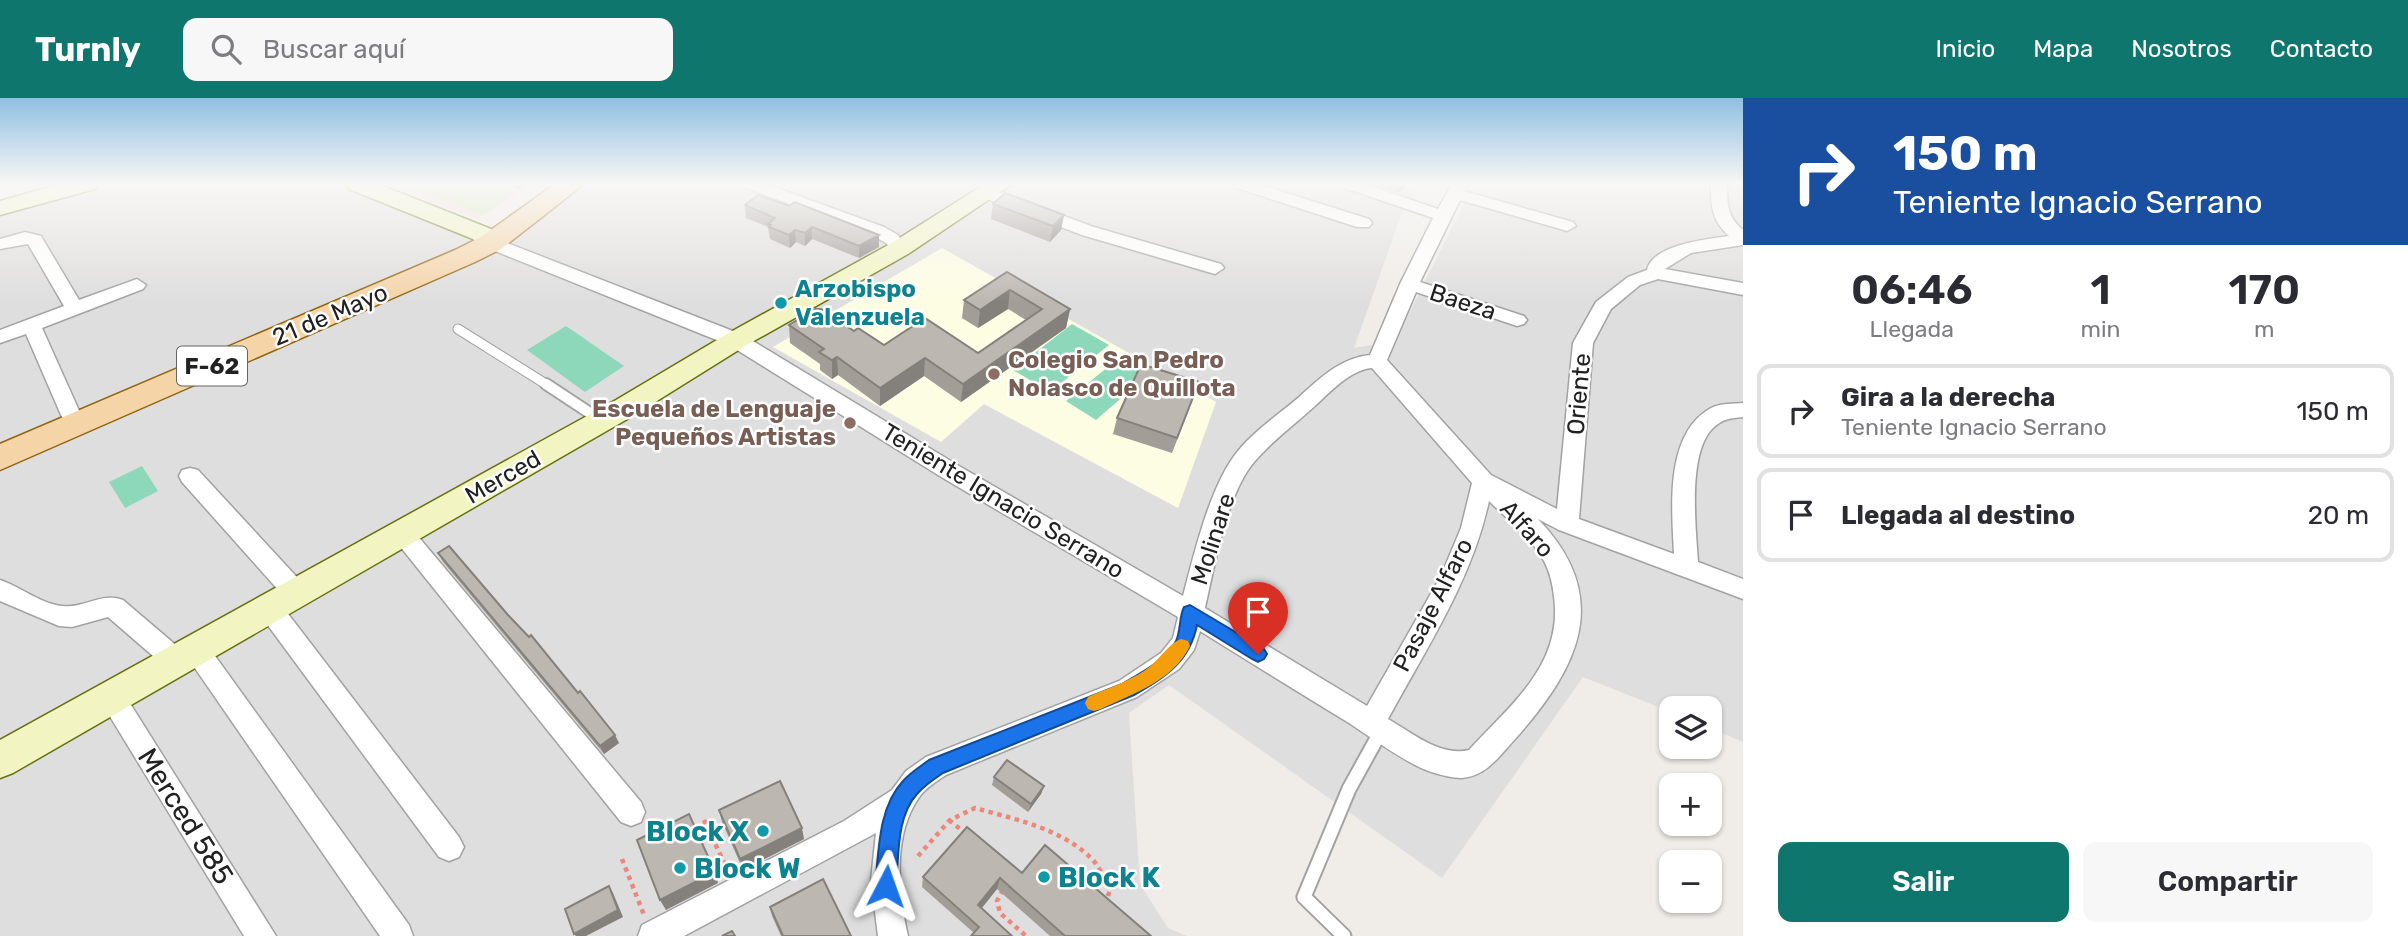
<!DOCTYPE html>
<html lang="es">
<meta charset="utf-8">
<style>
:root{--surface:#fff;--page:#f7f7f7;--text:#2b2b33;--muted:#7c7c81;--line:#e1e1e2;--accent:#0f766e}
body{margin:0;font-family:Rubik,sans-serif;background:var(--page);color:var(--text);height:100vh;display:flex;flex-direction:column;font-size:26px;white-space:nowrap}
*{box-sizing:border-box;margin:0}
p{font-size:23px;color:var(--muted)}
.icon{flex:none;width:38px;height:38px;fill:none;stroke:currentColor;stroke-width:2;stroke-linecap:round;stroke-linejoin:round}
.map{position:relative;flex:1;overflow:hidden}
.side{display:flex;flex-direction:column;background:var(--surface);width:665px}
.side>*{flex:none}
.banner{background:#1a4fa0;color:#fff;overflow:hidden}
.tools{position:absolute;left:1659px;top:598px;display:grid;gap:14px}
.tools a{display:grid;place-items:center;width:63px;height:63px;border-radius:14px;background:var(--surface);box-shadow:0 2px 5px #0004;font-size:35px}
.pin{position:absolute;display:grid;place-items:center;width:60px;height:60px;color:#fff;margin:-72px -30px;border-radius:50% 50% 50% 0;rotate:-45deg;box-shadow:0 0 7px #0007}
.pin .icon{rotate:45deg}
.me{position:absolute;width:77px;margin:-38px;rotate:4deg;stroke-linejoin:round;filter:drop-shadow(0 0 5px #0008)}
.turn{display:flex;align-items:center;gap:24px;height:147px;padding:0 35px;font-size:32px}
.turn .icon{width:91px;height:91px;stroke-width:2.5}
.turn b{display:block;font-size:49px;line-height:60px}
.eta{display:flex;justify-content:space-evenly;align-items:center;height:119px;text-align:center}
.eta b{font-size:42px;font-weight:600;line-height:49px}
.button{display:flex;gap:14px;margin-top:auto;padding:14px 35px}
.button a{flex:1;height:80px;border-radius:14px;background:var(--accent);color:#fff;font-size:28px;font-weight:600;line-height:80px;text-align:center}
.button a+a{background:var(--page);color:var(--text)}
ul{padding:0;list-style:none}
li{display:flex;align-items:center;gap:21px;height:94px;margin:0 14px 10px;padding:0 21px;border:4px solid var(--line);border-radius:14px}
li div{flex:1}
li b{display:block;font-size:26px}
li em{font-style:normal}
header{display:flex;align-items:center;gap:42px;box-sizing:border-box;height:98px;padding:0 35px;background:var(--accent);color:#fff}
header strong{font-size:33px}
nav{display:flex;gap:38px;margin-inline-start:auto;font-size:24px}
.search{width:490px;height:63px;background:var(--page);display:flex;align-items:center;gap:18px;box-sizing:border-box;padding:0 24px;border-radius:14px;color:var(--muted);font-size:26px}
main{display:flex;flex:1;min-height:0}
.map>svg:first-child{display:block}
</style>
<header>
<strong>Turnly</strong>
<div class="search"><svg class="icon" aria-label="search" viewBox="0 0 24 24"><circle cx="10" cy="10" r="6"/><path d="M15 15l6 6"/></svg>Buscar aquí</div>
<nav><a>Inicio</a><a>Mapa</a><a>Nosotros</a><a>Contacto</a></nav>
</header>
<main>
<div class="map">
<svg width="1743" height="838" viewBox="0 0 1743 838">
<rect width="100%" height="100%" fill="#f0ede8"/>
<path fill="#dfdede" d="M 103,86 L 332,86 L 465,136 L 493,154 L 585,86 L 1423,86 L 1404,109 L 1354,250 L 1395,243 L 1474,86 L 1743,86 L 1743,644 L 1710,630 L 1710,611 L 1671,611 L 1671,614 L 1583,579 L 1442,780 L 1169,587 L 1129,615 L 1140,786 L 1168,830 L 1187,838 L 0,838 L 0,116 Z"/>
<path fill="#efdad9" d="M 384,86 L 533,86 L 478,121 Z"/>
<path fill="#fdfde4" d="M 942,150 L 1216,304 L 1178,410 L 984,306 L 941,344 L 773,249 Z"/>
<path fill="#cce6b3" d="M 399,86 L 504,86 L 519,91 L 483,117 Z"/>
<path fill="#8dd8bb" d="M 1072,226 L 1109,247 L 1050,294 L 1013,272 Z
M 566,228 L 624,268 L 585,294 L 527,252 Z
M 1119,260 L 1148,277 L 1096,322 L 1066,303 Z
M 142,368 L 158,393 L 125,410 L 109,384 Z"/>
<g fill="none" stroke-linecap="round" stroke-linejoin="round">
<defs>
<path id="lane-far2" d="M 458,231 L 549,288"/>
<path id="lane-far1" d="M 546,286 L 602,323"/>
<path id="lane" d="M 1344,838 L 1304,799 L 1349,691 L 1381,633"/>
<path id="street" d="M 742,86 L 766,86 L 884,129 L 898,137 L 908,151 L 905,155 L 893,155 L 886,145 L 872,137 L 744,89 Z
M 1232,86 L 1258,86 L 1369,121 L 1372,125 L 1369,129 L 1357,129 L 1234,89 Z
M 1340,86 L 1365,86 L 1438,111 L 1452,86 L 1468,86 L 1464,93 L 1573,124 L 1576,128 L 1567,133 L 1460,102 L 1420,184 L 1524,218 L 1527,222 L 1524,226 L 1517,228 L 1416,194 L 1387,262 L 1491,377 L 1557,411 L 1573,245 L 1596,204 L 1628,179 L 1647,172 C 1652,147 1707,141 1729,138 C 1712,123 1711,108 1711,86 L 1727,86 C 1727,105 1727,119 1743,132 L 1743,147 L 1691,155 L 1665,171 L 1743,185 L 1743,197 L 1658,181 L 1640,187 L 1611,211 L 1593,245 L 1579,421 L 1674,456 C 1672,411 1664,336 1711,310 C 1720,305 1733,306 1743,305 L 1743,319 C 1731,320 1722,321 1713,330 C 1687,355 1696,431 1698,464 L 1743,481 L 1743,501 L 1559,432 L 1538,421 C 1614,500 1578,570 1516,640 C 1500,657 1487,678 1462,680 C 1451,680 1432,675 1421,670 C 1396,658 1372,640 1349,625 C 1299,595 1250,564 1200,533 L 1194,552 L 1179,571 L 1137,599 L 946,677 C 937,683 927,689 920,698 C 892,736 898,795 908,838 L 878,838 L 871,782 L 876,735 L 684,838 L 638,838 L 642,827 L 844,723 L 892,692 L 906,673 L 926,659 L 1119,583 L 1161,555 L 1173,540 L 1178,519 L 943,380 L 729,247 L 485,149 L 482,145 L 485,141 L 497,141 L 743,237 L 959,368 L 1183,498 C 1194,456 1210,387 1238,353 C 1254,333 1278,317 1298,300 C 1319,281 1340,260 1370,257 L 1400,186 L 1433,120 L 1342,89 ZM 1372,270 L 1472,385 L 1461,430 L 1441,478 L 1367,608 L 1205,510 C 1214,470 1227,394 1255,363 C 1272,343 1295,326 1315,308 C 1331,293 1350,272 1372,270 ZM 1489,403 C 1507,421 1528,437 1541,458 C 1551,473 1554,492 1555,510 C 1557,572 1508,609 1469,652 C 1440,659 1411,634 1388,621 C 1426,551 1472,482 1489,403 Z
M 988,90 L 1094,129 L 1221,166 L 1224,170 L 1215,176 L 1082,137 L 982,99 L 980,95 Z
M 25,134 L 41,138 L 79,202 L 137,181 L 146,187 L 143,191 L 42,230 L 81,317 L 78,322 L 71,324 L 64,322 L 61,317 L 26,236 L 0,245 L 0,232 L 64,208 L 28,146 L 0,151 L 0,141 Z
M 190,370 L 198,372 L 306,489 L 309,496 L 306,503 L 297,506 L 288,503 L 182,384 L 179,378 L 182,372 Z
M 403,427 L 411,430 L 641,704 L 645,714 L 641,724 L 631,728 L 621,724 L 395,442 L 391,436 L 395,430 Z
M 0,482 C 21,489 41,506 62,508 C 84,511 100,494 123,502 L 184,554 L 187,544 L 196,541 L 205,544 L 409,827 L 413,838 L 380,838 L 190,563 L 186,571 L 177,574 L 168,571 L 108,519 L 72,529 L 59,528 L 0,503 Z
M 270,501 L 279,504 L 459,739 L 464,749 L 459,759 L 449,763 L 439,759 L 261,518 L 258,511 L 261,504 Z
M 112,587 L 121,591 L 276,838 L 244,838 L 103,607 L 99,599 L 103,591 Z"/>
<path id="secondary" d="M 60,86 L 98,86 L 95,91 L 0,117 L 0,103 Z
M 346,86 L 378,86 L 491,131 L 503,145 L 500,150 C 487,153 482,150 473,141 L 349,91 Z
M 985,86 L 1012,86 L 908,156 L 745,248 L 636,316 L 13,675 L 0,680 L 0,642 L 616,302 L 727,236 L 890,146 Z"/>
<path id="primary" d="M 555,86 L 584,86 L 501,151 L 475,164 L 0,372 L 0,346 L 455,152 L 481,139 Z"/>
</defs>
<use href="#lane-far2" stroke="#a2a2a2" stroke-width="11"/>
<use href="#lane-far1" stroke="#a2a2a2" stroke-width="14"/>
<use href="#lane" stroke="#a2a2a2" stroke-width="17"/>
<use href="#street" stroke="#a2a2a2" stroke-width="3"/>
<use href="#secondary" stroke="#66710e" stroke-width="3"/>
<use href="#primary" stroke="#91640d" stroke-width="3"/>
<path stroke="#ef867a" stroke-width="4.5" stroke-dasharray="4.5 4.5" stroke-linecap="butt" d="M 704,722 L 728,773
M 949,722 L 966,736
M 918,758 L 950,722 L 975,710 C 1014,721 1059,730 1090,759 C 1099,767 1104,780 1110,791 L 1106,805
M 622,761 L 644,817
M 1003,792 L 997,803 L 1000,815 L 1026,838"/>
<use href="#lane-far2" stroke="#fff" stroke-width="9"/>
<use href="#lane-far1" stroke="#fff" stroke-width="10"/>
<use href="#lane" stroke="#fff" stroke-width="13"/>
<use href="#street" fill="#fff" fill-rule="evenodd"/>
<use href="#secondary" fill="#f2f5c1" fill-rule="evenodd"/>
<use href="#primary" fill="#f5d4a8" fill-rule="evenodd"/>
</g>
<path fill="#a39d98" d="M 504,86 L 526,86 L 519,91 Z
M 1374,86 L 1407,86 L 1399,95 Z
M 993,106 L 1064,117 L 1061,132 L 1050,144 L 991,121 Z
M 745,107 L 789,108 L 879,137 L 879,149 L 859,160 L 812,141 L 805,148 L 796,144 L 790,150 L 770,141 L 768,129 L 746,120 Z
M 1007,174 L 1070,211 L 1066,230 L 961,304 L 924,278 L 880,308 L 838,277 L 832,281 L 820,272 L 820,266 L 790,245 L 789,227 L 854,233 L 884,247 L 978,255 L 1026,222 L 1008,211 L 978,230 L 962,220 L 964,202 Z
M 1194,299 L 1172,355 L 1113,336 L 1117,320 Z
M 438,455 L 619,645 L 604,656 L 443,464 Z
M 994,679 L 1044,688 L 1041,696 L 1028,714 L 992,687 Z
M 719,712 L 804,741 L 743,772 L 722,724 Z
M 1022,775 L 1151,838 L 1050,838 L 997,791 L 982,810 L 1012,838 L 974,835 L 922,789 L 923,779 Z
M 770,809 L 851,838 L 781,838 L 772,818 Z"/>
<path fill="#84807c" d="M 517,86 L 526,86 L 519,91 Z
M 1403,86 L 1407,86 L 1399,95 Z
M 1064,117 L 1061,132 L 1050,144 L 1053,128 Z
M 812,129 L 812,141 L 805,148 L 805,135 Z
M 795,132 L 796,144 L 790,150 L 789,137 Z
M 879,137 L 879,149 L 859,160 L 859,148 Z
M 1010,192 L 1008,211 L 978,230 L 980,212 Z
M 1070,211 L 1066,230 L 961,304 L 963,286 Z
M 837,259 L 838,277 L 832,281 L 832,262 Z
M 925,260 L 924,278 L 880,308 L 880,290 Z
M 615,637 L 619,645 L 604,656 L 600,648 Z
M 1044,688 L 1041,696 L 1028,714 L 1031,706 Z
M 802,730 L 804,741 L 743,772 L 740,761 Z
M 715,774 L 718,785 L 666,812 L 660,802 Z
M 1000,780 L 997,791 L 976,817 L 978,807 Z
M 609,788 L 613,795 L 623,819 L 586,838 L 576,838 L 574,836 Z"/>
<path fill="#bdb7b1" stroke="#84807c" stroke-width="2" d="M 1005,95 L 1064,117 L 1053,128 L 993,106 Z
M 758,97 L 789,108 L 795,104 L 879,137 L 859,148 L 812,129 L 805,135 L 795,132 L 789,137 L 769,129 L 771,127 L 768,126 L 775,120 L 745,107 Z
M 1007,174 L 1070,211 L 963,286 L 925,260 L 880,290 L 837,259 L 832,262 L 819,254 L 824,251 L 789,227 L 815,211 L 821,211 L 854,233 L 858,230 L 884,247 L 925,220 L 978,255 L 1042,211 L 1010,192 L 980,212 L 964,202 Z
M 1141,266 L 1199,284 L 1177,340 L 1117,320 Z
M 449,448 L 508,517 L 529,539 L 531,537 L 578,595 L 580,593 L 615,637 L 600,648 L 438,455 Z
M 1007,662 L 1044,688 L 1031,706 L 994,679 Z
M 780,683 L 802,730 L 740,761 L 719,712 Z
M 689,716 L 715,774 L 660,802 L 637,742 Z
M 967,729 L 1022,775 L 1045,747 L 1151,838 L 1065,838 L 1000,780 L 978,807 L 1012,838 L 971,838 L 979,829 L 923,779 Z
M 823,781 L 851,838 L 783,838 L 770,809 Z
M 609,788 L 618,812 L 574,836 L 565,811 Z
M 732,833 L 735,838 L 722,838 Z"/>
<linearGradient id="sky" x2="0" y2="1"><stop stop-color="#90bfe2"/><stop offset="0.42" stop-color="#f8f7f5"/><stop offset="1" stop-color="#f8f7f5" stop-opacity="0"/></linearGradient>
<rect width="1743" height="204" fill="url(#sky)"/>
<path fill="#1a73e8" stroke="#114b97" stroke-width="2" d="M 1190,507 L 1264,551 L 1267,556 L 1264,561 L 1258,564 L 1252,561 L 1197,527 C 1190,563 1165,580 1134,597 L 943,675 C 934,681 924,688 917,696 C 896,719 899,759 896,788 L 893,795 L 886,798 L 878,795 L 875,788 C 879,753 878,710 903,683 C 910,675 921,668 929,662 L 1122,586 C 1141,575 1165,563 1176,543 C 1181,532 1179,519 1184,509 Z"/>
<path fill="#f59e0b" d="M 1181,541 L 1188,543 L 1190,548 C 1173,583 1134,595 1101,611 L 1094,613 L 1088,611 L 1085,605 L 1088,599 C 1106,591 1127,584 1144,573 C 1157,565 1169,545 1181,541 Z"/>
<g fill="#0f9aa8" stroke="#fff" stroke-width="2.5">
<circle cx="781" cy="205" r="7"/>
<circle cx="763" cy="733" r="7"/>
<circle cx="680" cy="770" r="7"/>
<circle cx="1044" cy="779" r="7"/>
</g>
<g fill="#8d6e63" stroke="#fff" stroke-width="2.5">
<circle cx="994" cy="276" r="7"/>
<circle cx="850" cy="325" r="7"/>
</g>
<g text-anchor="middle" stroke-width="5" stroke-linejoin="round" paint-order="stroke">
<rect fill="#fff" stroke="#646464" stroke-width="2" x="177" y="248.5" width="70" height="39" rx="5"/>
<g font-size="23" font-weight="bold" fill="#212121">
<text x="212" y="276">F-62</text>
</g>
<g font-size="24" font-weight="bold" fill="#0d838f" stroke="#fff" text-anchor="start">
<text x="795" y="199">Arzobispo<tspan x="795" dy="28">Valenzuela</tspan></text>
</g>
<g font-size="24" fill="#212121" stroke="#fff">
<text transform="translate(1463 204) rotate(18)" y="8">Baeza</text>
<text transform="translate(330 217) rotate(-23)" y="8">21 de Mayo</text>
<text transform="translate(1579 296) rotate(-85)" y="8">Oriente</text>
<text transform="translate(503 379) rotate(-30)" y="8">Merced</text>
<text transform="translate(1003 403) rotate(31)" y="8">Teniente Ignacio Serrano</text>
<text transform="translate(1527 431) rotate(48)" y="8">Alfaro</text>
<text transform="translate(1213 441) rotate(-72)" y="8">Molinare</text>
<text transform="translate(1433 507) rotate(-63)" y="8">Pasaje Alfaro</text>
</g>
<g font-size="24" font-weight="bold" fill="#785e54" stroke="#fff" text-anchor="start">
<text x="1008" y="270">Colegio San Pedro<tspan x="1008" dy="28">Nolasco de Quillota</tspan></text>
<text x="836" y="319" text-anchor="end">Escuela de Lenguaje<tspan x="836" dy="28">Pequeños Artistas</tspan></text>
</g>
<g font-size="28" fill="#212121" stroke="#fff">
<text transform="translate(186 718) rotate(58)" y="10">Merced 585</text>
</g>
<g font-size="28" font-weight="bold" fill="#0d838f" stroke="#fff" text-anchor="start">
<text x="749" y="743" text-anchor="end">Block X</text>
<text x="694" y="780">Block W</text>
<text x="1058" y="789">Block K</text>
</g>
</g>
</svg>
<div class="tools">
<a><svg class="icon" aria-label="layers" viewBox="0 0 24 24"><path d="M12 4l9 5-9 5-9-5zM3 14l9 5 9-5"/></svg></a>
<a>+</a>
<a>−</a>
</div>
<div class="pin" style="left:1258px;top:556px;background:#d93025"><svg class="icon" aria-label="arrive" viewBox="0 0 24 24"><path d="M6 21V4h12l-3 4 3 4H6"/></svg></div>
<svg class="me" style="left:886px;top:788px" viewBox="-20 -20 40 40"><path d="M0-17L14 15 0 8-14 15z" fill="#1a73e8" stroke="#fff" stroke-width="4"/></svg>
</div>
<section class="side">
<div class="banner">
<div class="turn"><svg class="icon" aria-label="right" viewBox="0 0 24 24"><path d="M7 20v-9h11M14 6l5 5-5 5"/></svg><div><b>150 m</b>Teniente Ignacio Serrano</div></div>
</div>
<div class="eta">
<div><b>06:46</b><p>Llegada</p></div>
<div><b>1</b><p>min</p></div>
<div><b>170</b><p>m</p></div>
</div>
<ul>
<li><svg class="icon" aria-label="right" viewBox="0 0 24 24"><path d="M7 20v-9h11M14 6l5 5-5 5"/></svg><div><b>Gira a la derecha</b><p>Teniente Ignacio Serrano</p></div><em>150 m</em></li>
<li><svg class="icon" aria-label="arrive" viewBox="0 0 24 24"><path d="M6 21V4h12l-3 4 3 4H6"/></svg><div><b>Llegada al destino</b></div><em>20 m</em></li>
</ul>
<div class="button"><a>Salir</a><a>Compartir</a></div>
</section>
</main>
